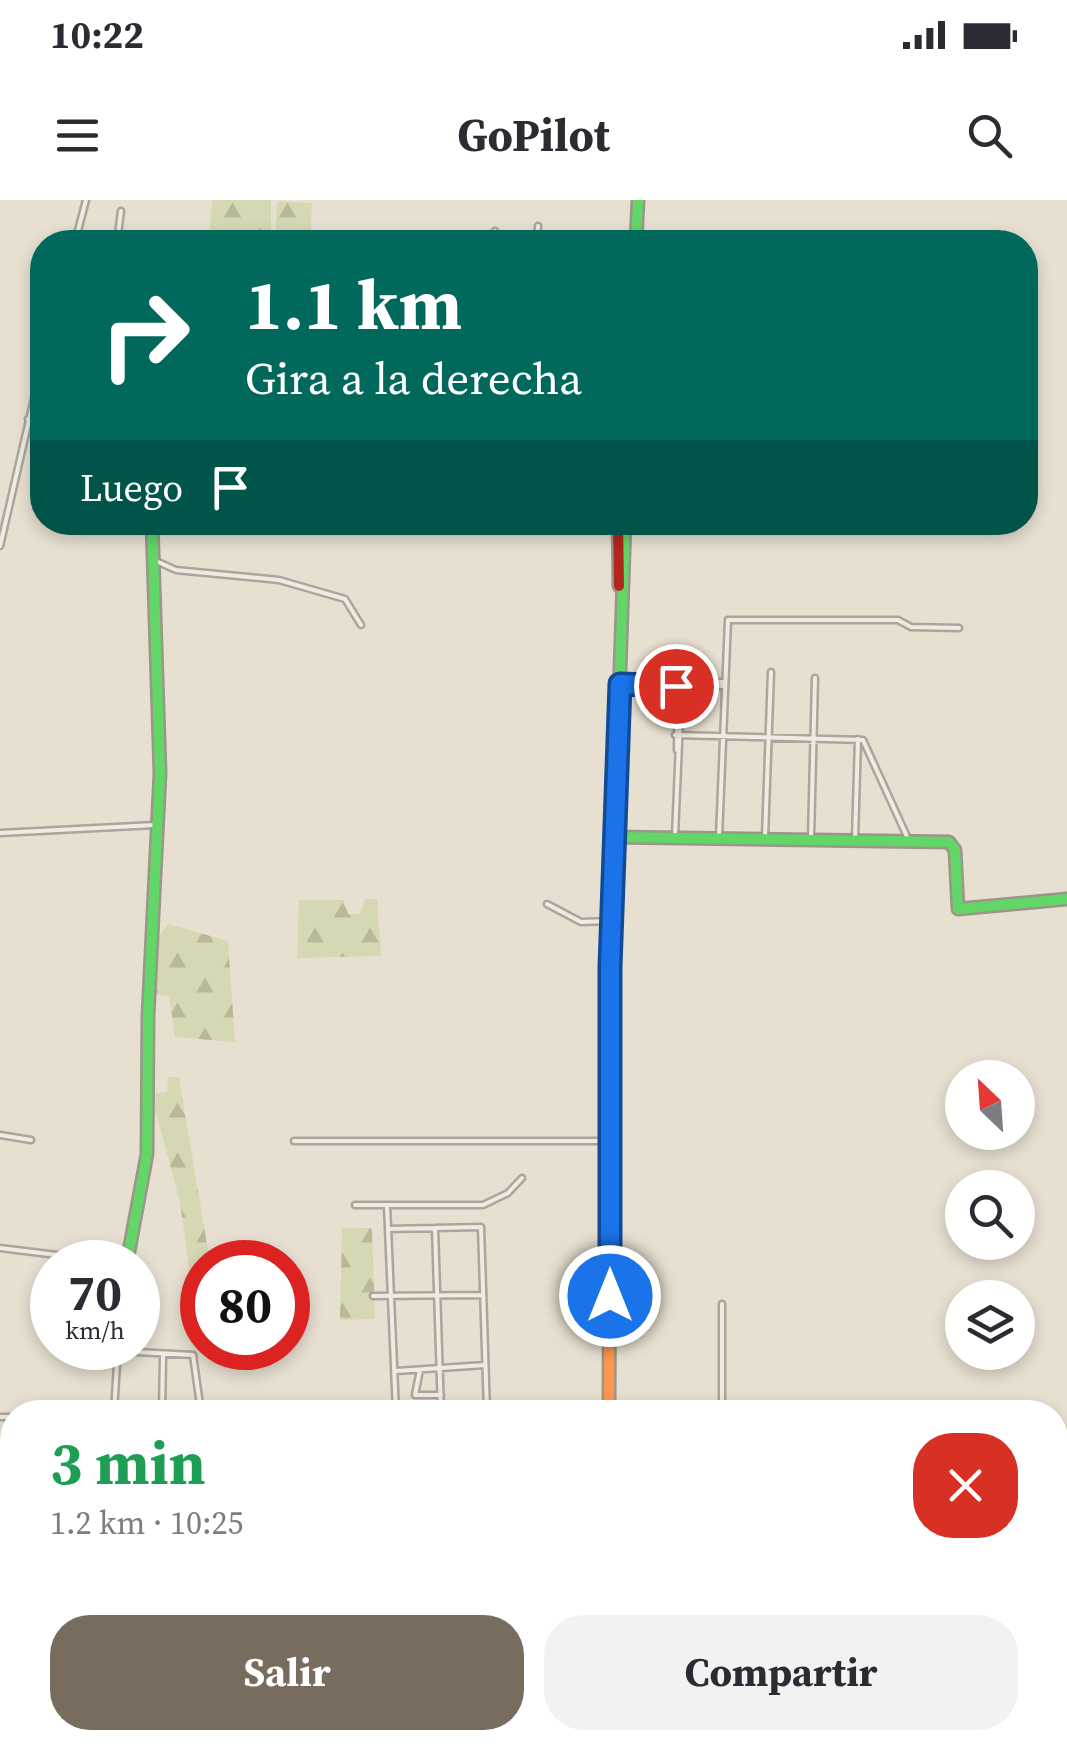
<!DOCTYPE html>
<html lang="es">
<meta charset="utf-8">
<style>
:root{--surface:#fff;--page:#f2f2f3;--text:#2b2b33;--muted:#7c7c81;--accent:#786c5e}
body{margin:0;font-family:"Source Serif 4",serif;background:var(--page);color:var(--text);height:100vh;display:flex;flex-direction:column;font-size:38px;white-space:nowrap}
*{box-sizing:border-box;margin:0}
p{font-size:32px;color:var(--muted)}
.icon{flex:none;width:55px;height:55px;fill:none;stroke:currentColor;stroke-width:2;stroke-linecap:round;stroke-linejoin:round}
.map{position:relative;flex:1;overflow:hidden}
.details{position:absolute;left:0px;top:1200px;width:1068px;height:350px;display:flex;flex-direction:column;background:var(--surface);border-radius:40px 40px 0 0;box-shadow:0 5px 15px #0003}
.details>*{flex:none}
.hud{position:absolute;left:30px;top:30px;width:1008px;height:305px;border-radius:40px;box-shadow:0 5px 15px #0003;background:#00695c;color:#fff;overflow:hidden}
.needle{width:65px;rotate:335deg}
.controls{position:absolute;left:945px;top:860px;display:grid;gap:20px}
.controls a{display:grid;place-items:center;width:90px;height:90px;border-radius:50%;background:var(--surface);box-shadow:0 5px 15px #0003;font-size:50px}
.speed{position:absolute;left:30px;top:1040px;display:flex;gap:20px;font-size:50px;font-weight:700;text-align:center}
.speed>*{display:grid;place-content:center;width:130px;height:130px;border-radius:50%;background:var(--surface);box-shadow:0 5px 15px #0003;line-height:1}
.speed small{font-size:25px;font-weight:400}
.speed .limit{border:15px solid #d22;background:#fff;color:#111}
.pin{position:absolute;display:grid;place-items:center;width:85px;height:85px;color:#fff;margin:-42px;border:5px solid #fff;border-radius:50%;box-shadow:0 2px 10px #0007}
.me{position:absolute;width:110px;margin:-55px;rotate:0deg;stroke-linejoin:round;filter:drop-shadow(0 0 8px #0008)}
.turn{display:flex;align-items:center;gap:35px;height:210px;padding:0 50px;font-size:45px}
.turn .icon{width:130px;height:130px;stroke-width:2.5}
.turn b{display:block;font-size:70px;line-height:85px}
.then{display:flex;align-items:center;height:95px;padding:0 50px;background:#0003;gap:20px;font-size:38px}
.round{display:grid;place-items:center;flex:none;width:105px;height:105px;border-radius:40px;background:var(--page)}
.overview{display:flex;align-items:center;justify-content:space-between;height:170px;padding:0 50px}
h1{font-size:60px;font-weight:700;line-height:75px;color:#1e9e55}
.button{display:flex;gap:20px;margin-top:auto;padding:20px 50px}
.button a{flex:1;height:115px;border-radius:40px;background:var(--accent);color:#fff;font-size:40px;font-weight:700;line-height:115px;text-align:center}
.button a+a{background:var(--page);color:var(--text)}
.status{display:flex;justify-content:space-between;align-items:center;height:70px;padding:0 50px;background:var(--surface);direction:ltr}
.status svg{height:28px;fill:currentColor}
header{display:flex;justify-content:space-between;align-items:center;height:130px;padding:0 50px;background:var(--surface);font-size:45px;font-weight:700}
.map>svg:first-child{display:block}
</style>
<div class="status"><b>10:22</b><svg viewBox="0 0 49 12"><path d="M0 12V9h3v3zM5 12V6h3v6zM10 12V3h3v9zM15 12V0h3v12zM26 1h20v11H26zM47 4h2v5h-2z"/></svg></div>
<header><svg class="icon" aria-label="menu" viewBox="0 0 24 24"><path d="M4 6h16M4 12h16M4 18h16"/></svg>GoPilot<svg class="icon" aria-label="search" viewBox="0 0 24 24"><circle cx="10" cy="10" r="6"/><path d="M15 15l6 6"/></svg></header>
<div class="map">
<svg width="1067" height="1550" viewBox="0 0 1067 1550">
<defs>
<pattern id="forest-firs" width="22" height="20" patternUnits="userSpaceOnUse" patternTransform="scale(2.5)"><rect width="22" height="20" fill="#d6d7b3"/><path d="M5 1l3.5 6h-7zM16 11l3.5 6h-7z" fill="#b9b99a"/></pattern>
</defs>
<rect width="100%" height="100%" fill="#e7e0d1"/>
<path fill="url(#forest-firs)" d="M 212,0 L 271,0 L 271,42 L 209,42 Z
M 277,1 L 312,3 L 310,42 L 275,42 Z
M 365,699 L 377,699 L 381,756 L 297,758 L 299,700 L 344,700 L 348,714 L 360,714 Z
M 168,724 L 228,741 L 235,842 L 175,837 L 169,796 L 152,794 L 154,744 Z
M 168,877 L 179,877 L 210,1062 L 202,1062 L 201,1071 L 202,1133 L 198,1133 L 180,1002 L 151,894 L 167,892 Z
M 342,1028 L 372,1028 L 375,1119 L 340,1120 Z"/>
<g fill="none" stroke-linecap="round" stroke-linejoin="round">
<path stroke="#bcccc2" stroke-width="2.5" d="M 972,1538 L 991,1550
M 884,1550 L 892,1538"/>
<defs>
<path id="street" d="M 75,42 L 86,0
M 117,42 L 121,11
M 493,42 L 495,31
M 537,42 L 538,26
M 28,219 L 42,221
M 0,346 L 42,164
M 156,361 L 176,370 L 279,380 L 345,399 L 361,425
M 624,480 L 724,482
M 620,485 L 724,486
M 675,535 L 863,540 L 909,641
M 0,633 L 155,625
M 675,636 L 683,451 L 678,450 L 677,550
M 719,637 L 728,420 L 898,420 L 911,427 L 959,428
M 765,637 L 771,472
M 811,638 L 815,478
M 855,639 L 858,539
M 547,704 L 581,722 L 611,721
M 0,935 L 31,940
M 294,941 L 609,941
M 355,1005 L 483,1005 L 508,993 L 522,978
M 387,1005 L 396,1212
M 435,1028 L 441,1212
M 389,1029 L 481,1027 L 487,1212
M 0,1048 L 114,1062
M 373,1096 L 483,1095
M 722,1104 L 722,1212
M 118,1151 L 193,1155 L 201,1212
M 420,1170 L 415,1195 L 441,1195
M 396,1171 L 485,1165
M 114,1212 L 118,1148
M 162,1212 L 163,1156
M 0,1217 L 12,1217
M 0,1294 L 12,1294
M 1055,1421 L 1067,1418
M 0,1426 L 12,1427
M 1055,1480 L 1067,1459
M 0,1481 L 12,1481
M 0,1509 L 12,1509
M 1055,1535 L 1067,1542
M 967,1538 L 985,1550
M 457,1540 L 507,1550
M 116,1550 L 116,1538
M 329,1550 L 330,1538
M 405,1550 L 407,1538
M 504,1550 L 508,1538
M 958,1550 L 967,1538
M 1063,1550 L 1067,1546"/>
<path id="fast" d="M 636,42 L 638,0
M 614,637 L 949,642 L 955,650 L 958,709 L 1067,699
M 611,736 L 625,322
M 127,1062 L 147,954 L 148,816 L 160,573 L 152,322
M 604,1550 L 605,1538"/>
<path id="slow" d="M 609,1212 L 611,736"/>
<path id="jam" d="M 618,322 L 619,386"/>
</defs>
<use href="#street" stroke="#ada599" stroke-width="9"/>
<use href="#fast" stroke="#9c958a" stroke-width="15"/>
<use href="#slow" stroke="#9c958a" stroke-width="15"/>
<use href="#jam" stroke="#9c958a" stroke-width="15"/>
<use href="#street" stroke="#efebe3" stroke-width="4"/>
<use href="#fast" stroke="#63d668" stroke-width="10"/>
<use href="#slow" stroke="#ff974d" stroke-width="10"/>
<use href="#jam" stroke="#b3261e" stroke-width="10"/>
</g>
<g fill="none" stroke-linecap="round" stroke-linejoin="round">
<defs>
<path id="route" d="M 610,1096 L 610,767 L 620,484 L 676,486"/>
</defs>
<use href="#route" stroke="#114b97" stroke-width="25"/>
<use href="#route" stroke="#1a73e8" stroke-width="18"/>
</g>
</svg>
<div class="controls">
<a><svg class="needle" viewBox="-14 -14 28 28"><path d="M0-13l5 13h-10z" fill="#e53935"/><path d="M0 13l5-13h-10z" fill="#7c7c81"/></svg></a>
<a><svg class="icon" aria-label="search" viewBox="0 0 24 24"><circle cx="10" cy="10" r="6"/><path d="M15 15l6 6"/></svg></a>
<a><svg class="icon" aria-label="layers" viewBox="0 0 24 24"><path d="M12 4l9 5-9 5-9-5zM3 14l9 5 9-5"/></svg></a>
</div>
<div class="speed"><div>70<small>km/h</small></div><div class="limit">80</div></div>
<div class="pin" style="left:676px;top:486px;background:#d93025"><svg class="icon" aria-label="arrive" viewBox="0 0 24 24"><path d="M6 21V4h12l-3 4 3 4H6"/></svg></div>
<svg class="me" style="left:610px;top:1096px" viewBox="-20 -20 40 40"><circle r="17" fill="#1a73e8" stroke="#fff" stroke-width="3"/><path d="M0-11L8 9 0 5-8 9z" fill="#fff"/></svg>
<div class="hud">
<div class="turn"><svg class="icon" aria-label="right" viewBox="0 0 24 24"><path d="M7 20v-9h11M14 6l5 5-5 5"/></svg><div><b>1.1 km</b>Gira a la derecha</div></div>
<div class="then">Luego<svg class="icon" aria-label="arrive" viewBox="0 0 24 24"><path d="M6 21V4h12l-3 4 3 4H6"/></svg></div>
</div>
<section class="details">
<div class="overview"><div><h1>3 min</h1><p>1.2 km · 10:25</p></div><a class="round" style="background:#d93025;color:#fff"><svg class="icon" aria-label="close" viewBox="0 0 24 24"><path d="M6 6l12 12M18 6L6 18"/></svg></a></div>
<div class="button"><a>Salir</a><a>Compartir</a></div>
</section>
</div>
